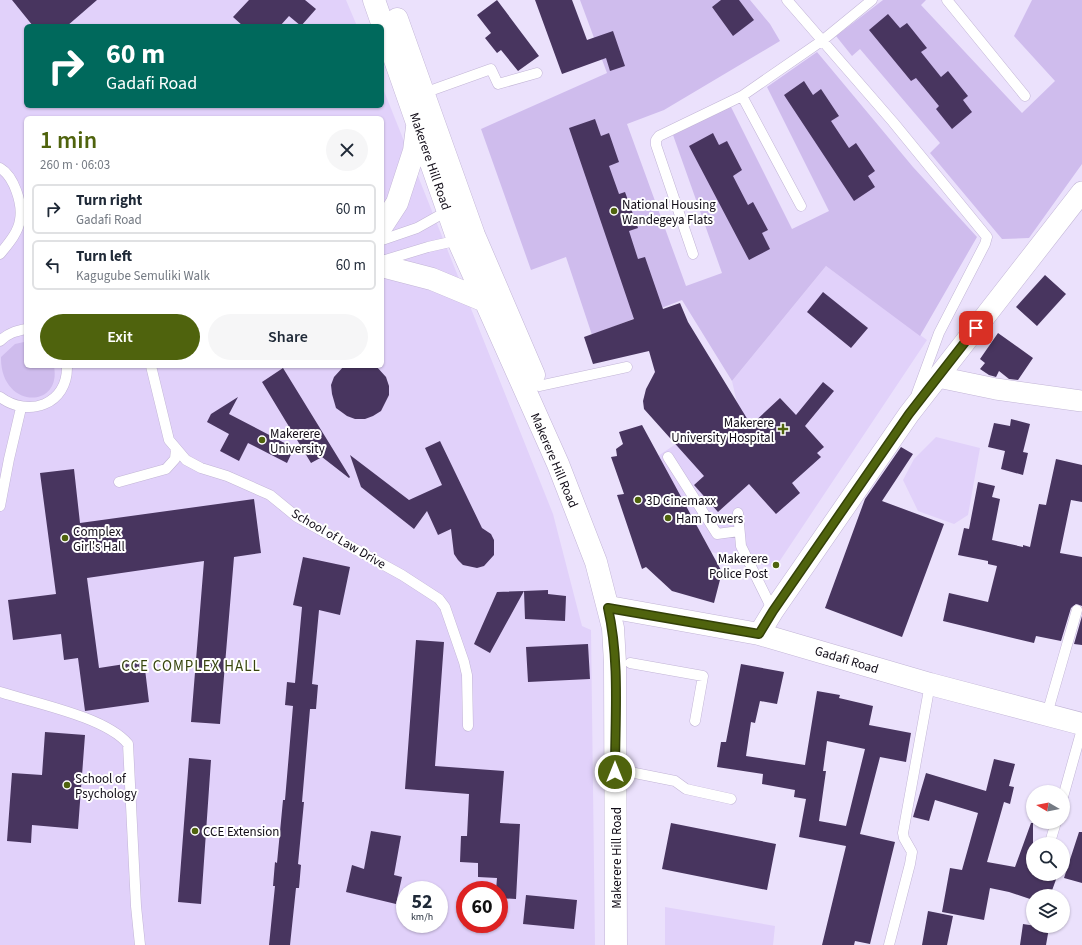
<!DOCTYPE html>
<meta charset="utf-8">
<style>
:root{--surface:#fff;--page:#f6f6f7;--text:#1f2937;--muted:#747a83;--line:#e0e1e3;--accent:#4f630d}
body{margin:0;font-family:"Source Sans 3",sans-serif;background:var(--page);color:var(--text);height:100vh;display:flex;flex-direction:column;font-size:15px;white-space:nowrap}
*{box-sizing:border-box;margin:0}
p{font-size:13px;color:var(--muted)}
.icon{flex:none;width:22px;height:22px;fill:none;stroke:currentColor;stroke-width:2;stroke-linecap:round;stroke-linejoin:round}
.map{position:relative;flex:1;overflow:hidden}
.drawer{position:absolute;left:24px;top:116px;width:360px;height:252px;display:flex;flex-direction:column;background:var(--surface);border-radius:6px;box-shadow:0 1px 3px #0004}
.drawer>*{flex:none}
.hud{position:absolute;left:24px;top:24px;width:360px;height:84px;border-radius:6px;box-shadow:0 1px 3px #0004;background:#00695c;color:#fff;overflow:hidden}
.needle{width:26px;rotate:279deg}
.fabs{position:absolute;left:1026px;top:785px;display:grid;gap:8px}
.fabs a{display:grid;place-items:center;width:44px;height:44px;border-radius:50%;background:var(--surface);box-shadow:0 1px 3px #0004;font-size:20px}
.speed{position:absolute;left:396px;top:881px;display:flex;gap:8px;font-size:20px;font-weight:700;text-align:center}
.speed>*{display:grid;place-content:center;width:52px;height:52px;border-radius:50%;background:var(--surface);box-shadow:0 1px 3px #0004;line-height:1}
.speed small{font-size:10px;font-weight:400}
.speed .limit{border:6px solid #d22;background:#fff;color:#111}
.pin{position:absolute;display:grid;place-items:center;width:34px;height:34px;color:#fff;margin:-17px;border-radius:8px;box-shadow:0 2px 6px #0006}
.me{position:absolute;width:44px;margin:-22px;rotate:0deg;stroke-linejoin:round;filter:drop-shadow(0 0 3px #0008)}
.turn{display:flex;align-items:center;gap:14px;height:84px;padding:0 16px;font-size:18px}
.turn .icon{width:52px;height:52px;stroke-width:2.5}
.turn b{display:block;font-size:28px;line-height:34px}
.round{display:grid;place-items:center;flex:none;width:42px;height:42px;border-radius:21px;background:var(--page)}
.summary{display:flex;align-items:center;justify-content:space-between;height:68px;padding:0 16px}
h1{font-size:24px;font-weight:600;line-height:30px;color:var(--accent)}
.button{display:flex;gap:8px;margin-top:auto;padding:8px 16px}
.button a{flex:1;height:46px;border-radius:24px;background:var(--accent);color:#fff;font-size:16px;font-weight:600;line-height:46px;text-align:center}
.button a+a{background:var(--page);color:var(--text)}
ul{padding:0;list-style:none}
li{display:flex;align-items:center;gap:12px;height:50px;margin:0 8px 6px;padding:0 8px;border:2px solid var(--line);border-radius:6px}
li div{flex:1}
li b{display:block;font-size:15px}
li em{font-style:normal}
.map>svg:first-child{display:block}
</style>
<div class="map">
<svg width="1082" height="945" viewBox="0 0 1082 945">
<rect width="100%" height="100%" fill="#ebe1fc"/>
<path fill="#e1d1fa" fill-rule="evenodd" d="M 0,0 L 346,0 L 357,26 L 26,26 L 26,106 L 382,106 L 382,86 L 553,514 L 582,626 L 591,630 L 595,945 L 0,945 ZM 26,118 L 382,118 L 382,366 L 26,366 ZM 405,890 L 439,890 L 439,924 L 405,924 ZM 465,890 L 499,890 L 499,924 L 465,924 Z
M 826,266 L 927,340 L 775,568 L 711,552 L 658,456 L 737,403 L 732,381 Z
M 936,437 L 980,448 L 968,515 L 954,524 L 918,511 L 903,480 L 914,459 Z
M 665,907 L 775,926 L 773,945 L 665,945 Z"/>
<path fill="#cfbced" d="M 580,0 L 750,0 L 770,24 L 780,41 L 664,110 L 627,124 L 686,286 L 722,273 L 673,135 L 730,105 L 792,229 L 829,211 L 767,87 L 817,52 L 913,167 L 977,237 L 920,336 L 826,266 L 732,381 L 682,300 L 592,335 L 566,257 L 531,270 L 481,129 L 607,73 Z
M 883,0 L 926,0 L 921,5 L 1022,113 L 1055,81 L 1014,36 L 1032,0 L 1082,0 L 1082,164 L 1029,238 L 1002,239 L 930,153 L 940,143 L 860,49 L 852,56 L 836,36 Z
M 24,342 L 26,342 L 26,366 L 54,366 C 62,410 0,409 1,357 L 15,344 Z"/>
<path fill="#48355f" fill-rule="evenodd" d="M 12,0 L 97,0 L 67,26 L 33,26 Z
M 249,0 L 305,0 L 316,9 L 301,26 L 289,16 L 280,26 L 243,26 L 233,17 Z
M 497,0 L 539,56 L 518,71 L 501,50 L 497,53 L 485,38 L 491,33 L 477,15 Z
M 535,0 L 572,0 L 587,40 L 613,31 L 625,66 L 610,71 L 606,58 L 562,74 Z
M 721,0 L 739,0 L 754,20 L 733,36 L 712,7 Z
M 888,14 L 900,28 L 907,23 L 927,48 L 921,52 L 941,77 L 948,71 L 968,96 L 963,100 L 972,112 L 952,129 L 936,109 L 939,106 L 916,78 L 911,81 L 869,30 Z
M 804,81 L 813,95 L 821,89 L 839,116 L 831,121 L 849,148 L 856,143 L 875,171 L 868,176 L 875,187 L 854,201 L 784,95 Z
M 595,119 L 601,136 L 609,133 L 619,162 L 609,166 L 619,194 L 625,192 L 638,228 L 629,231 L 638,259 L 645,257 L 663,309 L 680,303 L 688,322 L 751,425 L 780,398 L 796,415 L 823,382 L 834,391 L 805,426 L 824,447 L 817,453 L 821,457 L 792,483 L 800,493 L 776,514 L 749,484 L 718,512 L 694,485 L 704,476 L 644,409 L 643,401 L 646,389 L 655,372 L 649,351 L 593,364 L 584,337 L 634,319 L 569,128 Z
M 713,133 L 719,145 L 727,141 L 742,170 L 733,176 L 748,205 L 753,202 L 768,230 L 762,233 L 770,249 L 749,260 L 689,146 Z
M 1045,275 L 1066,294 L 1037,326 L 1016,307 Z
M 823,292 L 868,328 L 851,348 L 807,312 Z
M 998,333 L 1033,358 L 1018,380 L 1009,379 L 999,371 L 996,377 L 989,375 L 980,369 L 985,363 L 980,359 Z
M 344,366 L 376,366 L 386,377 L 389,386 L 389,395 L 381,411 L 373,416 L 365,419 L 355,419 L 347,416 L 336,408 L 332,394 L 331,385 L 334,377 Z
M 283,368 L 350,477 L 349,478 L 322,457 L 311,463 L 262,382 Z
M 238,397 L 229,414 L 294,448 L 287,463 L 248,443 L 239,461 L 220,451 L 229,434 L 207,422 L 211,414 Z
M 1011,419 L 1030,424 L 1023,452 L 1028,453 L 1023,475 L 1001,469 L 1005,451 L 988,447 L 994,423 L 1010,426 Z
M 642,425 L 722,572 L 714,603 L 672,591 L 646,567 L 642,569 L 617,495 L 624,494 L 611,457 L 617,456 L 616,449 L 623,444 L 619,432 Z
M 440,441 L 482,528 L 491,534 L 494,540 L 494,555 L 484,566 L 477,568 L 463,565 L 458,560 L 454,554 L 451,529 L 438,535 L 427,511 L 414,529 L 361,487 L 350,455 L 409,500 L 442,485 L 425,448 Z
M 901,447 L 913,454 L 882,501 L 944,524 L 902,637 L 825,608 L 865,499 Z
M 1056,459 L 1082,465 L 1082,502 L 1071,500 L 1060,553 L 1082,557 L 1082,606 L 1076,604 L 1071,608 L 1061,641 L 1036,636 L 1034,643 L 943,621 L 949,593 L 988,602 L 997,566 L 988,564 L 988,561 L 958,555 L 964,528 L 969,529 L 978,482 L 995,486 L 992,497 L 1000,499 L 992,540 L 1023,547 L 1023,545 L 1030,547 L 1039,504 L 1046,505 Z
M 74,469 L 80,523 L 254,499 L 261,553 L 234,557 L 220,724 L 191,722 L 204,561 L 87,578 L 99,668 L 144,661 L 149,702 L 85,711 L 78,658 L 64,660 L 61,634 L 13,640 L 8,600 L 56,594 L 40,473 Z
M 303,557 L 350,567 L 340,615 L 319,610 L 312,684 L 318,685 L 316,709 L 310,709 L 302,802 L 304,802 L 298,864 L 301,865 L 299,888 L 296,888 L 290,945 L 269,945 L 275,886 L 273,886 L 275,862 L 277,863 L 283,800 L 285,800 L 293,706 L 285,705 L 287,682 L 295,683 L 302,607 L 293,605 Z
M 548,590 L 548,594 L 566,596 L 565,621 L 525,619 L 524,591 Z
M 524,591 L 490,653 L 474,644 L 497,592 Z
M 1082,616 L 1082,645 L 1074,644 Z
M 416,640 L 444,642 L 435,766 L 504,771 L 500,823 L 520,824 L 516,899 L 499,898 L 499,890 L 496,890 L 497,878 L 478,877 L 478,863 L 460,862 L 461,836 L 467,836 L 469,794 L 405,789 Z
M 588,644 L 590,679 L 528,682 L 526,647 Z
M 741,664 L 784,672 L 777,704 L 760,701 L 755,723 L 751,722 L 746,756 L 805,765 L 817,691 L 840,695 L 839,698 L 873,706 L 869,725 L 911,733 L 906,762 L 880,757 L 860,834 L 895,842 L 870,944 L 855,941 L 854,945 L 822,945 L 846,846 L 799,837 L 806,799 L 794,797 L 795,790 L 762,784 L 763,774 L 717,767 L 721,742 L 726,742 ZM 827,741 L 865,749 L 846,826 L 819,821 L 826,771 L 823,771 Z
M 45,732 L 85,735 L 78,829 L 32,825 L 31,843 L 7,841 L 12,773 L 42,775 Z
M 189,758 L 211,760 L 201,904 L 178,902 Z
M 994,759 L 1015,764 L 1009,786 L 1014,787 L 1010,804 L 1004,802 L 987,862 L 1015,867 L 1031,823 L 1033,823 L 1033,874 L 1058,874 L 1050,896 L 1033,896 L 1033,900 L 1009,892 L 990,888 L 984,920 L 942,912 L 950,868 L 962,870 L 978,813 L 935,800 L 929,821 L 913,817 L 926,773 L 986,791 Z
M 671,823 L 776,844 L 767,890 L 662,869 Z
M 371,831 L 401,836 L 394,875 L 402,877 L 396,904 L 346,892 L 352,865 L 364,869 Z
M 1079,832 L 1082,832 L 1082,883 L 1064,878 Z
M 526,895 L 577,900 L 574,929 L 523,924 Z
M 928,911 L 953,916 L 947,945 L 922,945 Z
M 1023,924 L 1049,928 L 1046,945 L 1020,945 Z"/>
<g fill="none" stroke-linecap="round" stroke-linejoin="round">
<defs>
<path id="lane" d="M 787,0 L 893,122 L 987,237 L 985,244 L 939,333 L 917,393
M 947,0 L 1025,96
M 424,93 L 491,69 L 498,84 L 537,73
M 742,96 L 801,206
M 0,168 C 14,176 23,204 20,220 C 18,233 8,244 0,254
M 382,240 L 417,228 L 449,210
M 693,254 L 656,145 L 656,140 L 659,136 L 742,96 L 823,40 L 872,0
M 382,261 L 428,247 L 459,240
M 0,341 C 8,333 16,331 26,329
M 151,366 L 169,440 L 186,460 L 201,468 L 227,476 L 270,495 L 297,517 L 402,575 L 439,599 L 445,607 L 464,662 L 467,675 L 468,726
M 539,386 L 627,367
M 0,397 C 28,418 68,405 67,366
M 668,457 L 717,534 L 739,531
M 119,482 L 166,469 L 175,459 L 176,449
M 0,506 L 9,459 L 21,408
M 738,513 L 741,546 L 773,611
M 630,663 L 703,676 L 695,721
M 0,692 C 34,703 106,717 128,744 L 136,906 L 140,945
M 1047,714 L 1077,610
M 630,772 L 675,781 L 686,789 L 731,799
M 1063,797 L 1082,729
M 1051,839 L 1056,822
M 889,945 L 910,864 L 912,852 L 904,838 L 903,833 L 930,684"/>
<path id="street" d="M 938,377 L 996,389 L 1082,401
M 759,634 L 773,611 L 909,414 L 1082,192"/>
<path id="secondary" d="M 609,607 L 759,634 L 930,684 L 1082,724"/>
<path id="primary" d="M 374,0 L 458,240 L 558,464 L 596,562 L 613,628 L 615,663 L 616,945
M 397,19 L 474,235 L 534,375
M 382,226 L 397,203 L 414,151 L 417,127
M 382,266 L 432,279 L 485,301"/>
</defs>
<use href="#lane" stroke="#c2b5d6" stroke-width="11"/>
<use href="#street" stroke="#c2b5d6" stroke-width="22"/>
<use href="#secondary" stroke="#c2b5d6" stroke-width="23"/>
<use href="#primary" stroke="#c2b5d6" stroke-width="23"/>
<use href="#lane" stroke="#fff" stroke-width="10"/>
<use href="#street" stroke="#fff" stroke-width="21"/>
<use href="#secondary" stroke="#fff" stroke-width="22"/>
<use href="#primary" stroke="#fff" stroke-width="22"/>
</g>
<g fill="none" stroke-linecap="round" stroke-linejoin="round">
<defs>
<path id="route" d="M 615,772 C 615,718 620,661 608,608 L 759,634 L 773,611 L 909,414 L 976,328"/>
</defs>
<use href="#route" stroke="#334008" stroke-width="10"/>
<use href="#route" stroke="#4f630d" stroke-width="7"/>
</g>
<g fill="#4f630d" stroke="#fff" stroke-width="1.5">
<circle cx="614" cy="211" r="4"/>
<path d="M781 423h4v4h4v4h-4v4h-4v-4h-4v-4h4z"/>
<circle cx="262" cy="440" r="4"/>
<circle cx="638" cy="500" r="4"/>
<circle cx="668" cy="518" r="4"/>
<circle cx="65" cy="538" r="4"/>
<circle cx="776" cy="565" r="4"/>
<circle cx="67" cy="785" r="4"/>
<circle cx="195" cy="831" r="4"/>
</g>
<g text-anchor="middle" stroke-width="4" stroke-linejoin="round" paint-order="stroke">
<g font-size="13" fill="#110c17" stroke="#fff">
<text transform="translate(431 161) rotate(71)" y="5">Makerere Hill Road</text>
<text transform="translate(555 460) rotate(67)" y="5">Makerere Hill Road</text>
<text transform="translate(339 538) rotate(30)" y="5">School of Law Drive</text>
<text transform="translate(847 659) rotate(17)" y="5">Gadafi Road</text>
<text transform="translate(616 858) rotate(-90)" y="5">Makerere Hill Road</text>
</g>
<g font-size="13" fill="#110c17" stroke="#fff" text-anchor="start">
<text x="622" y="209">National Housing<tspan x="622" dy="15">Wandegeya Flats</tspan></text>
<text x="774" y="427" text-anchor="end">Makerere<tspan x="774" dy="15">University Hospital</tspan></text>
<text x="270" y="438">Makerere<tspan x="270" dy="15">University</tspan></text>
<text x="646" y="505">3D Cinemaxx</text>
<text x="676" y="523">Ham Towers</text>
<text x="73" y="536">Complex<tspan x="73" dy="15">Girl's Hall</tspan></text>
<text x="768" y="563" text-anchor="end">Makerere<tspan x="768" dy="15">Police Post</tspan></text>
<text x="75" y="783">School of<tspan x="75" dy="15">Psychology</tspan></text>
<text x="203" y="836">CCE Extension</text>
</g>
<g font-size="15" letter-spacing="1" fill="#37450d" stroke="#fff">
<text x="191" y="671">CCE COMPLEX HALL</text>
</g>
</g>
</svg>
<div class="fabs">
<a><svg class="needle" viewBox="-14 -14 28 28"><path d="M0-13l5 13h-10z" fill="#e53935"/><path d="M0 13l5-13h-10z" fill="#747a83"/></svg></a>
<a><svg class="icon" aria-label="search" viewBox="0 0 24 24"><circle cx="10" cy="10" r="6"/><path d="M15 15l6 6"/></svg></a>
<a><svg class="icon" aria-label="layers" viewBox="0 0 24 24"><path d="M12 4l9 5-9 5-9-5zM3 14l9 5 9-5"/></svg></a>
</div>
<div class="speed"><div>52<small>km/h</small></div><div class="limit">60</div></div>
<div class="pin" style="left:976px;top:328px;background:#d93025"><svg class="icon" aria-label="arrive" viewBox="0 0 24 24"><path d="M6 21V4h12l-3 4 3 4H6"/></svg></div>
<svg class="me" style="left:615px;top:772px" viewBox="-20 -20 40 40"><circle r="17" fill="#4f630d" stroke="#fff" stroke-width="3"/><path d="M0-11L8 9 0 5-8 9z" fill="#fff"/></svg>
<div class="hud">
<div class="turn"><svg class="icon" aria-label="right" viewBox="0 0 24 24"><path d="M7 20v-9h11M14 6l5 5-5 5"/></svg><div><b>60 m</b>Gadafi Road</div></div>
</div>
<section class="drawer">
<div class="summary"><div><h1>1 min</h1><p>260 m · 06:03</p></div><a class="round"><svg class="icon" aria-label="close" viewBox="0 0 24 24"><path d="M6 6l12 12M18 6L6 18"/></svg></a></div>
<ul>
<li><svg class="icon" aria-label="right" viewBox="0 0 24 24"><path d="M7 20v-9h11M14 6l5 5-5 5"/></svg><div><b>Turn right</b><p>Gadafi Road</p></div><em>60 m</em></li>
<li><svg class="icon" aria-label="left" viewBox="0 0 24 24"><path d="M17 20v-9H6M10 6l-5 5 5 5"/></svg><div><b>Turn left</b><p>Kagugube Semuliki Walk</p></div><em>60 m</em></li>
</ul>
<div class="button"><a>Exit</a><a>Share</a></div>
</section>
</div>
